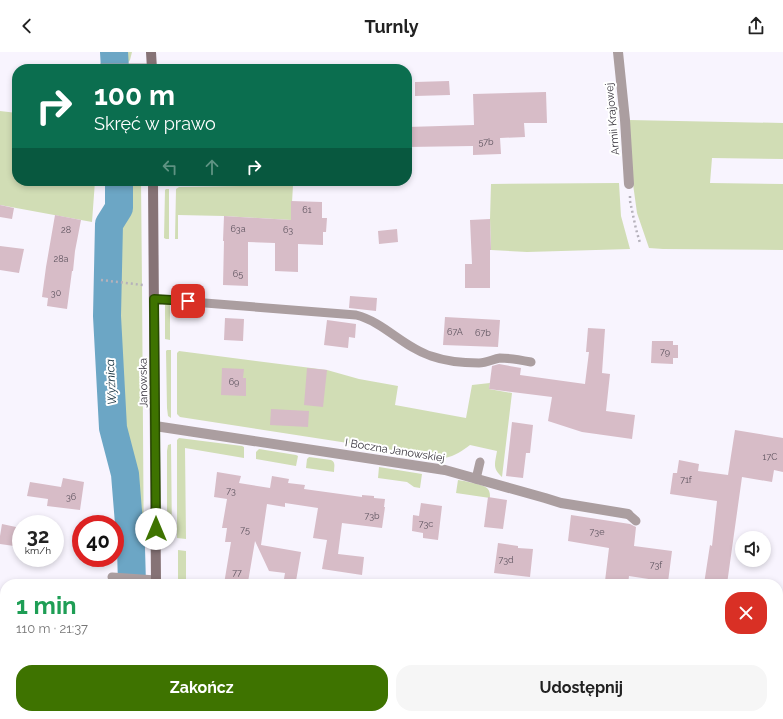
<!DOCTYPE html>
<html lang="pl">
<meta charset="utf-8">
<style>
:root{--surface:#fff;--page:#f6f6f6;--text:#222;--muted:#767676;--accent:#3e7300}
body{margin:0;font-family:Raleway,sans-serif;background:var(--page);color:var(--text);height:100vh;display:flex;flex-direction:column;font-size:15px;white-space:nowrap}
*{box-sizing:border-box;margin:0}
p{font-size:13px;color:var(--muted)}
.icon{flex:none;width:22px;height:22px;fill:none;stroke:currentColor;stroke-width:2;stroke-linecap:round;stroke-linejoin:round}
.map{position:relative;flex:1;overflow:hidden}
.panel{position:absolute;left:0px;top:527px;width:783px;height:140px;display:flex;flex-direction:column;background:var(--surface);border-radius:16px 16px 0 0;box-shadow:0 2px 6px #0003}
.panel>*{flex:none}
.hud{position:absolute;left:12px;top:12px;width:400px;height:122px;border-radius:16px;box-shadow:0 2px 6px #0003;background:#0b6e4f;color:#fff;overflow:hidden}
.controls{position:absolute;left:735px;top:479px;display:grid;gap:8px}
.controls a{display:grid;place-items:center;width:36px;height:36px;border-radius:50%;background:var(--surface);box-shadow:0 2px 6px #0003;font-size:20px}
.speed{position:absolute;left:12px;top:463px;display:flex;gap:8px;font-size:20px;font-weight:700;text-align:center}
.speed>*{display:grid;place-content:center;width:52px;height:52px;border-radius:50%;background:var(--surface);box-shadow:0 2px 6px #0003;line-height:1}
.speed small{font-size:10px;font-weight:400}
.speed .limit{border:6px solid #d22;background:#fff;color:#111}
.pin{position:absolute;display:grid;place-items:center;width:34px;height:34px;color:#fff;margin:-17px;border-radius:8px;box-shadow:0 2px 6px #0006}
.me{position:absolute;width:44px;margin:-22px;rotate:0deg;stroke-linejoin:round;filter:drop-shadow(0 0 3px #0008)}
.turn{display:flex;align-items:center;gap:14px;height:84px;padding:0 16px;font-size:18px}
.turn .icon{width:52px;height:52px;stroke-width:2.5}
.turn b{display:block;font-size:28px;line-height:34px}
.lanes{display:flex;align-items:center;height:38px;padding:0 16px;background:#0003;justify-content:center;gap:20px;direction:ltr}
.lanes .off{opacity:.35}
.round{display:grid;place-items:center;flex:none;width:42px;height:42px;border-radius:16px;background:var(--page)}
.headline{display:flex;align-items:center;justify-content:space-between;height:68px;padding:0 16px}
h1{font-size:24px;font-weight:700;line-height:30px;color:#1e9e55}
.primary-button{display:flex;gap:8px;margin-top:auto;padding:8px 16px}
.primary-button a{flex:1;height:46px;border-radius:16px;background:var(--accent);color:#fff;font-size:16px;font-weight:700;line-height:46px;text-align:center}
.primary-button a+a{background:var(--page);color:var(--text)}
header{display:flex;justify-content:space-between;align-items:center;height:52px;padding:0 16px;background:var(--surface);font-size:18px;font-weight:700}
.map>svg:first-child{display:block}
</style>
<header><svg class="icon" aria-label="back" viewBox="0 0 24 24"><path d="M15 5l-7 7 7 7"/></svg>Turnly<svg class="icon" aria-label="share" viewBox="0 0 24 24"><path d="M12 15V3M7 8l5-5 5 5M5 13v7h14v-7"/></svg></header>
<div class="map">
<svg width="783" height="667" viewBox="0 0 783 667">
<rect width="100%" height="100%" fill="#f8f4fe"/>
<path fill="#d1ddb5" d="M 116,0 L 132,0 L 130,8 L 127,12 L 117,12 Z
M 0,59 L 17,61 L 17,129 L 95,129 L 92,170 L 0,153 Z
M 629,68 L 783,71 L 783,107 L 712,106 L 710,131 L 783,132 L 783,198 L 663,197 L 649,196 L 637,161 L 633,132 Z
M 120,129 L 141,129 L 142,233 L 144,521 L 140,523 L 134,523 L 126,421 L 115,376 L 109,263 L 110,173 L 121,156 Z
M 619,131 L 621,164 L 630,197 L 527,200 L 491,198 L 490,167 L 491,132 Z
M 293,133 L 291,168 L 224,164 L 178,163 L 178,187 L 175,187 L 176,137 L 179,135 Z
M 166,137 L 169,137 L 169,187 L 166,187 L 164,186 L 165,138 Z
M 167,252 L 170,252 L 170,288 L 165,287 L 165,253 Z
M 167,298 L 171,298 L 171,366 L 168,364 L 167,356 L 166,299 Z
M 179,299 L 327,318 L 359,327 L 398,334 L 395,353 L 466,366 L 472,333 L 490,331 L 489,337 L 512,341 L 502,425 C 492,416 495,412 497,399 L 470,393 C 462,399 455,404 445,406 L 180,365 L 177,362 L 177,301 Z
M 179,386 L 242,394 L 244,395 L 244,406 L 185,396 L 186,487 L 177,486 L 177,388 Z
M 171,392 L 172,484 L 167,484 L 167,399 L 168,393 Z
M 259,397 L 296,403 L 298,404 L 296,414 L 256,407 L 256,400 Z
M 309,405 L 331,408 C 336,410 334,415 334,420 L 306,416 L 307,407 Z
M 379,415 L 422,422 L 420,436 L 414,435 L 407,430 L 378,426 Z
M 458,428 C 464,429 482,432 487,436 C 490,439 490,442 490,446 L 456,441 Z
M 178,498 L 186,499 L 186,532 L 178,532 Z
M 0,629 L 5,629 L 5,662 L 57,662 L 57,664 L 70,667 L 0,667 Z
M 102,662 L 142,662 L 141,667 L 102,667 Z
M 424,662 L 549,662 L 548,667 L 424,667 Z"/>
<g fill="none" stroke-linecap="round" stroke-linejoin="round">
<path stroke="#6ca6c5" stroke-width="28" d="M 114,0 L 115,17
M 119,129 L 119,156 L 109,172 L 107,264 L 113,376 L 125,422 L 131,496 L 132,532
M 118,667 L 119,662"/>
</g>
<path fill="#d7bcc7" d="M 449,29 L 450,43 L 415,44 L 415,30 Z
M 546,40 L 547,71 L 524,71 L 525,85 L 500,86 L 501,102 L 473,103 L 473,94 L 407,95 L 407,75 L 474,73 L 473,42 Z
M 291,149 L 322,150 L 322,166 L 327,166 L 326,180 L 323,180 L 323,193 L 298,192 L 298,220 L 275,219 L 275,191 L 248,190 L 248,234 L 223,233 L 224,189 L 223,189 L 224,164 L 291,168 Z
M 0,153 L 14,156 L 12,167 L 0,165 Z
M 55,163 L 81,168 L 75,199 L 73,219 L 72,219 L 67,257 L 47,254 L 48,246 L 42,245 L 46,215 Z
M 490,167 L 491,198 L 490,198 L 490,236 L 465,236 L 465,212 L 472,212 L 470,168 Z
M 397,177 L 398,190 L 379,192 L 378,179 Z
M 0,194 L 24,197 L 19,221 L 0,218 Z
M 350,244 L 377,246 L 376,259 L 349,256 Z
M 445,265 L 500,268 L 498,295 L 443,293 Z
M 225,266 L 244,267 L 243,289 L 224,288 Z
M 327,268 L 356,272 L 355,286 L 349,285 L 348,296 L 324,293 Z
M 588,276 L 605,277 L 602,321 L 610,322 L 606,359 L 635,363 L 632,387 L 582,380 L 548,369 L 552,345 L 489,337 L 492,314 L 499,312 L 521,316 L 520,323 L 585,332 L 589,300 L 586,300 Z
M 652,289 L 673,289 L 673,293 L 678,293 L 678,306 L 673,306 L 673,312 L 651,311 Z
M 222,316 L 244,317 L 243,326 L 246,326 L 246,344 L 221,343 Z
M 307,316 L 327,318 L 323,355 L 304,353 Z
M 271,357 L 309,359 L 308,375 L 270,373 Z
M 512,370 L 533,373 L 530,401 L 526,401 L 523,426 L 506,424 Z
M 735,378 L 783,386 L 783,420 L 774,418 L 772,430 L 742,425 L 727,532 L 704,532 L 710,493 L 712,494 L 717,449 L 670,442 L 673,421 L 677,421 L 679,408 L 699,412 L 698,419 L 728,423 Z
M 217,420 L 241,424 L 239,431 L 270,436 L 272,424 L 289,427 L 288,431 L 305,433 L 304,437 L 362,445 L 362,443 L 374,444 L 374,446 L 385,447 L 384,455 L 385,455 L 382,476 L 342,471 L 338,502 L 364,505 L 362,523 L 322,517 L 327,488 L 313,486 L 318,456 L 285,451 L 285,455 L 267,452 L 261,493 L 301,500 L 296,529 L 284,527 L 285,521 L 269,519 L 255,489 L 248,530 L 245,529 L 245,532 L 224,532 L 231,490 L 225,490 L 227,476 L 222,476 L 227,447 L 214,445 Z
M 63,426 L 84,430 L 80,458 L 47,454 L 48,447 L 27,444 L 30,430 L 61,435 Z
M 488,445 L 507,448 L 503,477 L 484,475 Z
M 421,451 L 442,454 L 438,488 L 423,486 L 423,481 L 412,479 L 413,463 L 419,464 Z
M 571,463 L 630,472 L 636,475 L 634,494 L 672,499 L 668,530 L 629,524 L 628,532 L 606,532 L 607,530 L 605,529 L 609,496 L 568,489 Z
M 2,472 L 16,475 L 14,494 L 0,492 L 0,484 Z
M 498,491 L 518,494 L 518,496 L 533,497 L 530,525 L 494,521 Z"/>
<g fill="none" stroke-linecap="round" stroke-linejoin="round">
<path stroke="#b5b1bb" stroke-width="2.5" stroke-dasharray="2 3" stroke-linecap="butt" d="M 630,144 L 630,149 L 636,177 L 640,191
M 101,228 L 143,233"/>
<path stroke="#ab9ea0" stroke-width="9" d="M 102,16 L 152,16
M 154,247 L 356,263 C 384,270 403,295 431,304 C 445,309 465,311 479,311 C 487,311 493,307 500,306 C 510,306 521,308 531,310
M 476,427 L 480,410
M 628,462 L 636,469
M 112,525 L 156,528
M 419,667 L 419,662"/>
<path stroke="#ab9ea0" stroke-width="10" d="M 618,0 L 625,68 L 629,132
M 155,374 L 445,418 L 545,446 L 561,451 L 628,462
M 92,667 L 95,665 L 96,662"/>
<path stroke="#867376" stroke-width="10" d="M 151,0 L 152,17
M 153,129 L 156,532
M 162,662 L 163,667
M 148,667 L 149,662"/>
</g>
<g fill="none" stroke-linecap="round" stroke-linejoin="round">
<defs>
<path id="route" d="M 156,477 L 154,247 L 188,249"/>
</defs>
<use href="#route" stroke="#284b00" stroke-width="10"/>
<use href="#route" stroke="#3e7300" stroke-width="7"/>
</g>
<g text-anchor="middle" stroke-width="4" stroke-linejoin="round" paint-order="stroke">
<g font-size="9" fill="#5e545f">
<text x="486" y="93">57b</text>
<text x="307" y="161">61</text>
<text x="238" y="180">63a</text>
<text x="66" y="181">28</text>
<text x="288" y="181">63</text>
<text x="61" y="210">28a</text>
<text x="238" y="225">65</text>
<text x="56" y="244">30</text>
<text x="455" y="283">67A</text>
<text x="483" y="284">67b</text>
<text x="665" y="303">79</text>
<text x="234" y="333">69</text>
<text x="770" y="408">17C</text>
<text x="686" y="431">71f</text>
<text x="231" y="442">73</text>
<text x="71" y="448">36</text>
<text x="372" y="467">73b</text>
<text x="426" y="475">73c</text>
<text x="245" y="481">75</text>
<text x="597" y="483">73e</text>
<text x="506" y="511">73d</text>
<text x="656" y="516">73f</text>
<text x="237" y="524">77</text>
</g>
<g font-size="11" fill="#36323c" stroke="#fff">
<text transform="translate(612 67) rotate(-95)" y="4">Armii Krajowej</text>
<text transform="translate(143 331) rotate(-91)" y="4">Janowska</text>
<text transform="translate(395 398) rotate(9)" y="4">I Boczna Janowskiej</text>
</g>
<g font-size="12" font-style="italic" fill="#14303e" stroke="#fff">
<text transform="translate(111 330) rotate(-93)" y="4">Wyżnica</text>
</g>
</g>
</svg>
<div class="controls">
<a><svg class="icon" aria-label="sound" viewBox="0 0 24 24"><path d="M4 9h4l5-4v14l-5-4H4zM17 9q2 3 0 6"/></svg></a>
</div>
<div class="speed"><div>32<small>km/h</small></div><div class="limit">40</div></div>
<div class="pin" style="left:188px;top:249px;background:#d93025"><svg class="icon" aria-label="arrive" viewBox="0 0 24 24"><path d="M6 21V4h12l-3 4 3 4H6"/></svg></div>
<svg class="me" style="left:156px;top:477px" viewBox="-20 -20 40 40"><circle r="19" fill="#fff"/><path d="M0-13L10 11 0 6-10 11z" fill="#3e7300"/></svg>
<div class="hud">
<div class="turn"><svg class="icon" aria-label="right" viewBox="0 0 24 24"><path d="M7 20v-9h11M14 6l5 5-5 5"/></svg><div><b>100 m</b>Skręć w prawo</div></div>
<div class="lanes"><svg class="icon off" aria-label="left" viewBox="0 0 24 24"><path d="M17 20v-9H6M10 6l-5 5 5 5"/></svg><svg class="icon off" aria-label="ahead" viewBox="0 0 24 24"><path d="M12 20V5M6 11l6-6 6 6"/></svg><svg class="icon" aria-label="right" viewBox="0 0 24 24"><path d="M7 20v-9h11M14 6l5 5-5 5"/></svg></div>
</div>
<section class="panel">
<div class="headline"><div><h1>1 min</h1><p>110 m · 21:37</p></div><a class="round" style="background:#d93025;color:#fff"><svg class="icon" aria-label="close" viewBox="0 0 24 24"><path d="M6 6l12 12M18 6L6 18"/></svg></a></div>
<div class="primary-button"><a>Zakończ</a><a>Udostępnij</a></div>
</section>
</div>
